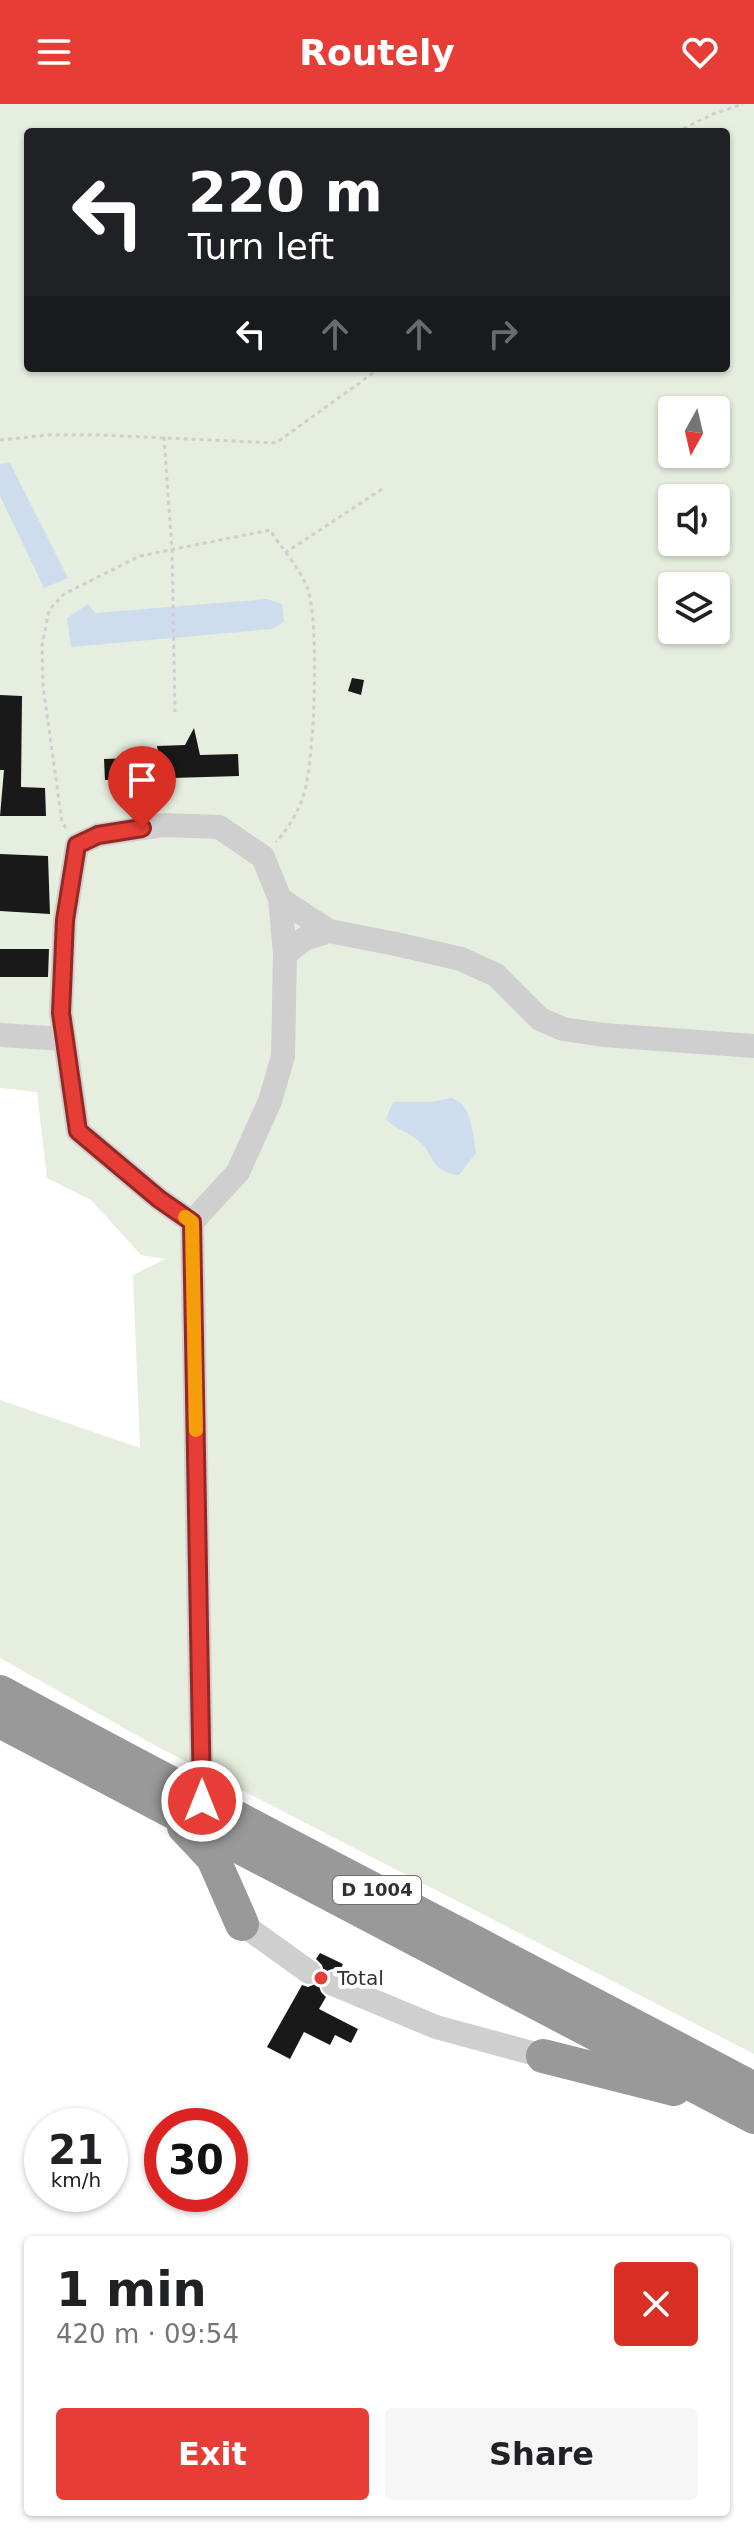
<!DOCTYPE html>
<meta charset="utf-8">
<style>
:root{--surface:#fff;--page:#f6f6f6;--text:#202124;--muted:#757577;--accent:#e63e36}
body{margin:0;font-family:"DejaVu Sans",sans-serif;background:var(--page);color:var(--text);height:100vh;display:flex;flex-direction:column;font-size:30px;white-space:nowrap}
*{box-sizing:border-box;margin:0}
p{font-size:26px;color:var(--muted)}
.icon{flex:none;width:44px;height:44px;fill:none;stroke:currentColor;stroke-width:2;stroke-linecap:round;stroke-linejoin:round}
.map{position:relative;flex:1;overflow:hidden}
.panel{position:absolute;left:24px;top:2132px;width:706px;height:280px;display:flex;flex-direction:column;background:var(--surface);border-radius:8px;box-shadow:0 2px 6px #0004}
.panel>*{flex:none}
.banner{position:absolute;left:24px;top:24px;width:706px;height:244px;border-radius:8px;box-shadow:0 2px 6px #0004;background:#202124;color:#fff;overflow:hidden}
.needle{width:52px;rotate:188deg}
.tools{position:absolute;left:658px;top:292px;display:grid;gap:16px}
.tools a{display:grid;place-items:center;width:72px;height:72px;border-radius:8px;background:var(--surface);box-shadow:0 2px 6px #0004;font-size:40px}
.speed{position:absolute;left:24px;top:2004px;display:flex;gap:16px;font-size:40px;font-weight:700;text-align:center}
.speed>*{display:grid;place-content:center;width:104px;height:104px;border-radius:50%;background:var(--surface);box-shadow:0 2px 6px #0004;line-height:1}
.speed small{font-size:20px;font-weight:400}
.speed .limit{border:12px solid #d22;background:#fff;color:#111}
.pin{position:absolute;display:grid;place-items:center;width:68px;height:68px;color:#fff;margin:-82px -34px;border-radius:50% 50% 50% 0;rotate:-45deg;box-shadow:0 0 8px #0007}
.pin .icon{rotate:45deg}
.me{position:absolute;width:88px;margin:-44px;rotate:0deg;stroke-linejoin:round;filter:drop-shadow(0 0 6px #0008)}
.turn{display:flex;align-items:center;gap:28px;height:168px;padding:0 32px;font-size:36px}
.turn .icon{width:104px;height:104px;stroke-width:2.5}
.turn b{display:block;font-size:56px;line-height:68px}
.lanes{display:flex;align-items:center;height:76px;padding:0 32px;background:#0003;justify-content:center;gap:40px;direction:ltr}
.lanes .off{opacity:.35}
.round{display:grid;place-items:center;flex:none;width:84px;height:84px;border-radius:8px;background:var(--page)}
.head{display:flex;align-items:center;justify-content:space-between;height:136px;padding:0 32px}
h1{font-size:48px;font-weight:800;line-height:60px}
.button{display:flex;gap:16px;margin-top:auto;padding:16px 32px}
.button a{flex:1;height:92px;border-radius:8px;background:var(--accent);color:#fff;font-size:32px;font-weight:800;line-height:92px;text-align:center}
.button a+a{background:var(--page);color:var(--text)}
header{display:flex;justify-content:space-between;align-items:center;height:104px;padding:0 32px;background:var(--accent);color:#fff;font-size:36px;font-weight:800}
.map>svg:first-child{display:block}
</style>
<header><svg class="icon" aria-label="menu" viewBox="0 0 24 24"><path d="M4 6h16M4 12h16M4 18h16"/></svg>Routely<svg class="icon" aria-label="heart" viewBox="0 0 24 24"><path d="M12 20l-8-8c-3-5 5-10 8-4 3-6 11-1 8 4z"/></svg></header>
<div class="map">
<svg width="754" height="2436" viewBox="0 0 754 2436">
<rect width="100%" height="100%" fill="#fff"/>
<path fill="#e6eee0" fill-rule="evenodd" d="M 0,0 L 754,0 L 754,1950 L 154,1641 L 0,1554 L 0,1296 L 140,1344 L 133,1171 L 165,1155 L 141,1151 L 91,1096 L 47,1074 L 37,988 L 0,984 ZM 28,28 L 726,28 L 726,264 L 28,264 ZM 672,306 L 716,306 L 716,350 L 672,350 ZM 672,394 L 716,394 L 716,438 L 672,438 ZM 672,482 L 716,482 L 716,526 L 672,526 Z"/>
<path fill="#cddded" d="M 10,359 L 68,474 L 44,484 L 0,392 L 0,360 Z
M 267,495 L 282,500 L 284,518 L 272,525 L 71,543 L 67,514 L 88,500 L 95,509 Z
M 452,994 C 473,1002 472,1028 476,1049 L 459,1071 C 453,1070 447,1069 441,1065 C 431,1059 430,1047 422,1040 C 411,1028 395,1026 386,1015 L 393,998 L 431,998 Z"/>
<path fill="#191919" d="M 352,574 L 364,576 L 361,591 L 348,587 Z
M 0,591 L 22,592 L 21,683 L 45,684 L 46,712 L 0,712 L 4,666 L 0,666 Z
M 194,624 L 200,651 L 238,650 L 239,672 L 105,676 L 104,655 L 159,653 L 157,642 L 185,641 Z
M 0,750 L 48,752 L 50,810 L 0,807 Z
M 0,845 L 49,845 L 48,873 L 0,873 Z
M 320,1849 L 343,1860 L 340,1866 L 332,1865 L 324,1868 L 322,1861 L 316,1855 Z
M 318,1879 L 321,1888 L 326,1893 L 319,1905 L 358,1925 L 351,1939 L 335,1931 L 330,1941 L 304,1928 L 290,1955 L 267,1943 L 302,1881 L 308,1883 Z"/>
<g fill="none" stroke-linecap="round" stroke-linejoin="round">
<path stroke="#cfcfcf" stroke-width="3" stroke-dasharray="4 4" stroke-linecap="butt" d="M 676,28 L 713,10 L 743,0
M 164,333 L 172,446 L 175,608
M 0,336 L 49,331 L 100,331 L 276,339 L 380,264
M 285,449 L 382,385
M 66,724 L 62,718 L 43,582 L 42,542 L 49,506 L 64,490 L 140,452 L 270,426 C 281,443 300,465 307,483 C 320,514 315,665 302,696 C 296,712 287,725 276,738"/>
<path stroke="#cfcfcf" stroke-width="24" d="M 280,795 L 329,827
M 285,850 L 304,835 L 329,827 L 396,840 L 461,855 L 496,871 L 540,915 L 563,925 L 604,931 L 754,942
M 0,931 L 65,935
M 192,1118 L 159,1095 L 78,1027 L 61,909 L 65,816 L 77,741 L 98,731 L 164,721 L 219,723 L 263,753 L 280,795 L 285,850 L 283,952 L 270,997 L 238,1068 L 192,1118 L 202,1697
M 242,1820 L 309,1868
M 333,1880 L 436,1923 L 543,1952"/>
<path stroke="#999" stroke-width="34" d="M 0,1588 C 250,1723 503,1852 754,1985
M 0,1617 L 754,2013
M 184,1723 L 213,1754 L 242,1820
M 543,1952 L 674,1985"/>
</g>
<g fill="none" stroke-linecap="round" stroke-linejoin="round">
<defs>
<path id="route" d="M 142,724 L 98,731 L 77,741 L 65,816 L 61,909 L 78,1027 L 159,1095 L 192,1118 L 202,1697"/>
</defs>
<use href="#route" stroke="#962823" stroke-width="20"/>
<use href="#route" stroke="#e63e36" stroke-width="14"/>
<path stroke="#f59e0b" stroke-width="14" d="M 185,1113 L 192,1118 L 196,1326"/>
</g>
<circle fill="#e63e36" stroke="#fff" stroke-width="3" cx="321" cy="1874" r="8"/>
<g text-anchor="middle" stroke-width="8" stroke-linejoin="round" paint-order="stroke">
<rect fill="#fff" stroke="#707070" stroke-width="2" x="333" y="1772" width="88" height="28" rx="6"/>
<g font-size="18" font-weight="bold" fill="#323232">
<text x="377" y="1792">D 1004</text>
</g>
<g font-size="20" fill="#323232" stroke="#fff" text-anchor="start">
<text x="337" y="1881">Total</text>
</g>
</g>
</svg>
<div class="tools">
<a><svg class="needle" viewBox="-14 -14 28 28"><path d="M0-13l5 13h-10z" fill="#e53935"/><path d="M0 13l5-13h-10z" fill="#757577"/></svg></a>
<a><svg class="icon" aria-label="sound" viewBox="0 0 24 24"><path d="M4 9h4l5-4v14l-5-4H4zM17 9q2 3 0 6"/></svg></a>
<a><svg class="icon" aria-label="layers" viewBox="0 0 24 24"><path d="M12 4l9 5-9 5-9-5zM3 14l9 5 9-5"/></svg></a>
</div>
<div class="speed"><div>21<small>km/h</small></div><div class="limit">30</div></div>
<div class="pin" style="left:142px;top:724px;background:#d93025"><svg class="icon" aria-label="arrive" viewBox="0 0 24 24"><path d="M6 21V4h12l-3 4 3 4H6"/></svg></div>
<svg class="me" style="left:202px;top:1697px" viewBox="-20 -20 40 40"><circle r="17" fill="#e63e36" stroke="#fff" stroke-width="3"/><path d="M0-11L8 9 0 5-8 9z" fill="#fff"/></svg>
<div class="banner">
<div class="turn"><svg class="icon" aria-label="left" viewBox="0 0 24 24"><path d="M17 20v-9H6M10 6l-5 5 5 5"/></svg><div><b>220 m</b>Turn left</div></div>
<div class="lanes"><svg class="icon" aria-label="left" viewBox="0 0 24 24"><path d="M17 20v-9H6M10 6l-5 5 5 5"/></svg><svg class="icon off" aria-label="ahead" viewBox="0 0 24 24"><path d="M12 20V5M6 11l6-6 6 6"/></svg><svg class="icon off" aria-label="ahead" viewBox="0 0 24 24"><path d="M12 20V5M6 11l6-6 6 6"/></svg><svg class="icon off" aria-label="right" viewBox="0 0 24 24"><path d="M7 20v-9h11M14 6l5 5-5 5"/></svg></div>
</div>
<section class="panel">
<div class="head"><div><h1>1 min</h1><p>420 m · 09:54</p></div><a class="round" style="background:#d93025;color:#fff"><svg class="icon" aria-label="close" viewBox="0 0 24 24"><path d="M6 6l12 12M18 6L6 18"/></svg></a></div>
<div class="button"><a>Exit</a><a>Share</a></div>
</section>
</div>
